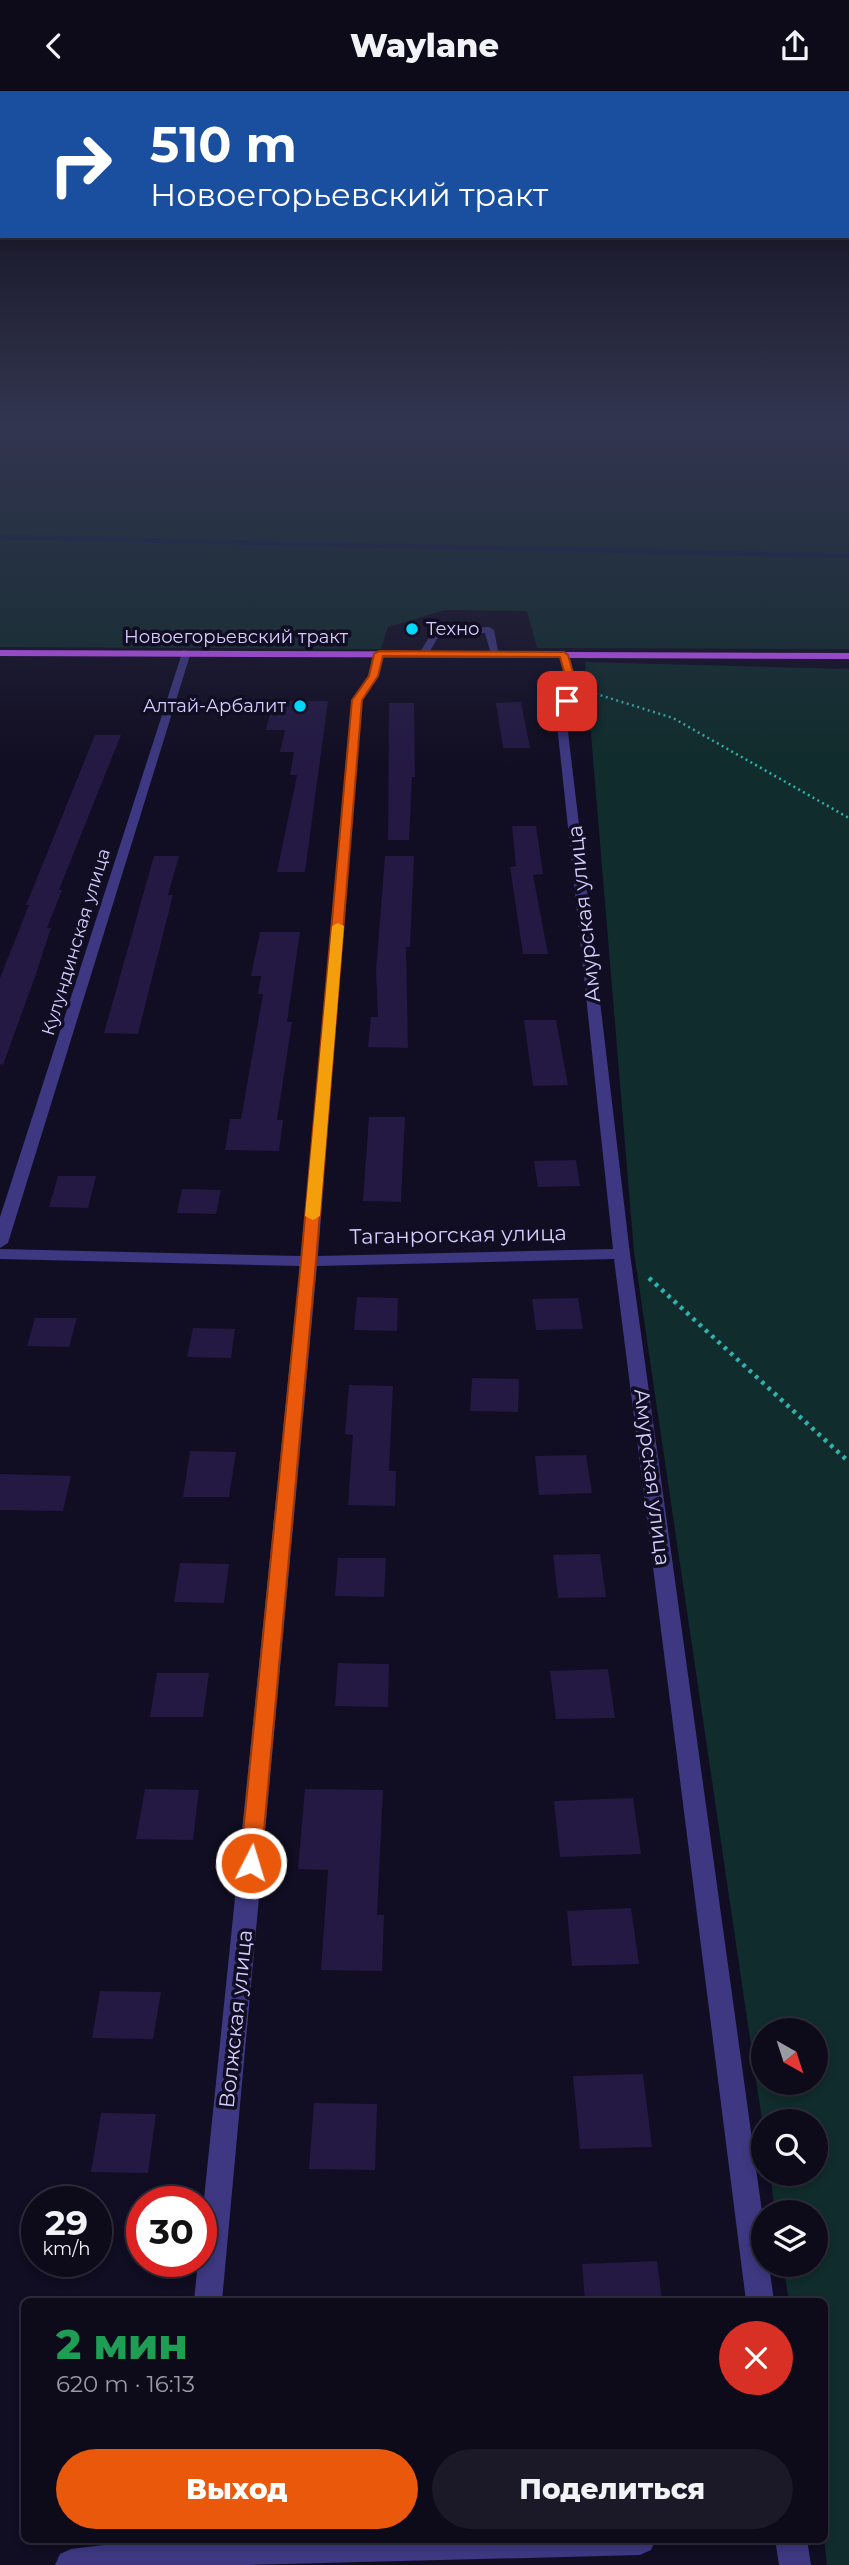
<!DOCTYPE html>
<html lang="ru">
<meta charset="utf-8">
<style>
:root{--surface:#0d0a1a;--page:#1b1827;--text:#f1f3f6;--muted:#9a9aa2;--line:#2d2b39;--accent:#ea580c}
body{margin:0;font-family:Montserrat,sans-serif;background:var(--page);color:var(--text);height:100vh;display:flex;flex-direction:column;font-size:26px;white-space:nowrap}
*{box-sizing:border-box;margin:0}
p{font-size:23px;color:var(--muted)}
.icon{flex:none;width:38px;height:38px;fill:none;stroke:currentColor;stroke-width:2;stroke-linecap:round;stroke-linejoin:round}
.map{position:relative;flex:1;overflow:hidden}
.sheet{position:absolute;left:21px;top:2207px;width:807px;height:245px;display:flex;flex-direction:column;background:var(--surface);border-radius:10px;box-shadow:0 4px 10px #0003,0 0 0 2px var(--line)}
.sheet>*{flex:none}
.banner{position:absolute;left:0px;top:0px;width:850px;height:147px;box-shadow:0 4px 10px #0003,0 0 0 2px var(--line);background:#1a4fa0;color:#fff;overflow:hidden}
.needle{width:46px;rotate:141deg}
.buttons{position:absolute;left:751px;top:1927px;display:grid;gap:14px}
.buttons a{display:grid;place-items:center;width:77px;height:77px;border-radius:50%;background:var(--surface);box-shadow:0 4px 10px #0003,0 0 0 2px var(--line);font-size:35px}
.speed{position:absolute;left:21px;top:2095px;display:flex;gap:14px;font-size:35px;font-weight:700;text-align:center}
.speed>*{display:grid;place-content:center;width:91px;height:91px;border-radius:50%;background:var(--surface);box-shadow:0 4px 10px #0003,0 0 0 2px var(--line);line-height:1}
.speed small{font-size:18px;font-weight:400}
.speed .limit{border:10px solid #d22;background:#fff;color:#111}
.pin{position:absolute;display:grid;place-items:center;width:60px;height:60px;color:#fff;margin:-30px;border-radius:14px;box-shadow:0 4px 10px #0006}
.me{position:absolute;width:77px;margin:-38px;rotate:5deg;stroke-linejoin:round;filter:drop-shadow(0 0 5px #0008)}
.turn{display:flex;align-items:center;gap:24px;height:147px;padding:0 35px;font-size:32px}
.turn .icon{width:91px;height:91px;stroke-width:2.5}
.turn b{display:block;font-size:49px;line-height:60px}
.round{display:grid;place-items:center;flex:none;width:74px;height:74px;border-radius:37px;background:var(--page)}
.headline{display:flex;align-items:center;justify-content:space-between;height:119px;padding:0 35px}
h1{font-size:42px;font-weight:800;line-height:52px;color:#1e9e55}
.button{display:flex;gap:14px;margin-top:auto;padding:14px 35px}
.button a{flex:1;height:80px;border-radius:42px;background:var(--accent);color:#fff;font-size:28px;font-weight:800;line-height:80px;text-align:center}
.button a+a{background:var(--page);color:var(--text)}
header{display:flex;justify-content:space-between;align-items:center;height:91px;padding:0 35px;background:var(--surface);font-size:32px;font-weight:800}
.map>svg:first-child{display:block}
</style>
<header><svg class="icon" aria-label="back" viewBox="0 0 24 24"><path d="M15 5l-7 7 7 7"/></svg>Waylane<svg class="icon" aria-label="share" viewBox="0 0 24 24"><path d="M12 15V3M7 8l5-5 5 5M5 13v7h14v-7"/></svg></header>
<div class="map">
<svg width="849" height="2474" viewBox="0 0 849 2474">
<rect width="100%" height="100%" fill="#110d22"/>
<path fill="#102c2c" fill-rule="evenodd" d="M 0,332 L 849,332 L 849,558 L 537,557 L 527,520 L 445,519 L 388,536 L 381,558 L 0,556 Z
M 585,571 L 849,578 L 849,2474 L 827,2474 L 824,2448 L 824,2210 L 789,2210 L 783,2174 L 816,2174 L 816,2121 L 775,2121 L 770,2083 L 816,2082 L 816,2030 L 763,2030 L 763,2036 L 634,1161 ZM 816,1939 L 816,1992 L 763,1992 L 763,1939 Z"/>
<g fill="none" stroke-linecap="round" stroke-linejoin="round">
<path stroke="#0b1e43" stroke-width="4.5" d="M 0,446 L 849,465"/>
</g>
<path fill="#231943" d="M 273,610 L 328,610 L 305,781 L 277,781 L 297,684 L 290,684 L 294,661 L 280,661 L 285,639 L 266,639 Z
M 521,611 L 530,657 L 503,657 L 496,612 Z
M 389,612 L 414,612 L 415,686 L 412,686 L 409,749 L 388,749 Z
M 95,644 L 121,644 L 59,799 L 62,799 L 47,837 L 51,837 L 36,883 L 3,974 L 0,973 L 0,887 L 29,814 L 26,814 Z
M 512,735 L 536,735 L 543,783 L 533,784 L 548,863 L 523,863 L 510,776 L 516,775 Z
M 154,765 L 179,765 L 168,804 L 173,804 L 138,943 L 104,942 Z
M 385,765 L 414,765 L 410,856 L 406,856 L 408,957 L 368,956 L 371,926 L 378,926 L 376,880 Z
M 260,841 L 300,841 L 287,931 L 292,931 L 277,1029 L 283,1029 L 279,1060 L 225,1059 L 230,1028 L 241,1028 L 263,903 L 258,903 L 261,885 L 251,885 Z
M 524,929 L 556,929 L 568,994 L 533,995 Z
M 369,1026 L 405,1026 L 401,1111 L 363,1110 Z
M 576,1069 L 580,1095 L 538,1096 L 534,1070 Z
M 58,1085 L 96,1085 L 88,1117 L 49,1116 Z
M 182,1098 L 221,1099 L 216,1123 L 177,1122 Z
M 357,1206 L 398,1207 L 397,1240 L 354,1239 Z
M 578,1207 L 583,1238 L 536,1239 L 532,1208 Z
M 35,1227 L 77,1227 L 69,1256 L 27,1255 Z
M 193,1237 L 235,1238 L 231,1267 L 187,1266 Z
M 472,1287 L 519,1288 L 518,1321 L 470,1320 Z
M 349,1294 L 393,1295 L 389,1380 L 396,1380 L 395,1415 L 348,1414 L 353,1344 L 345,1343 Z
M 190,1360 L 236,1361 L 229,1406 L 183,1406 Z
M 586,1364 L 592,1402 L 539,1404 L 535,1365 Z
M 0,1383 L 71,1385 L 63,1420 L 0,1419 Z
M 600,1463 L 606,1506 L 558,1507 L 553,1464 Z
M 338,1467 L 386,1467 L 384,1506 L 335,1505 Z
M 180,1472 L 229,1473 L 224,1512 L 174,1511 Z
M 338,1572 L 389,1573 L 388,1616 L 335,1615 Z
M 608,1578 L 615,1627 L 556,1628 L 550,1580 Z
M 157,1582 L 209,1582 L 203,1626 L 150,1626 Z
M 145,1698 L 199,1699 L 193,1749 L 136,1748 Z
M 305,1698 L 383,1699 L 377,1824 L 384,1824 L 382,1880 L 321,1879 L 328,1779 L 298,1778 Z
M 633,1707 L 641,1763 L 560,1766 L 554,1710 Z
M 631,1817 L 639,1873 L 572,1875 L 567,1820 Z
M 100,1900 L 161,1901 L 153,1948 L 92,1947 Z
M 643,1983 L 652,2056 L 580,2058 L 573,1985 Z
M 314,2012 L 377,2013 L 375,2079 L 309,2078 Z
M 101,2022 L 156,2023 L 148,2082 L 91,2081 Z
M 657,2170 L 662,2210 L 585,2210 L 582,2173 Z"/>
<g fill="none" stroke-linecap="round" stroke-linejoin="round">
<path stroke="#2db4b0" stroke-width="2.5" stroke-dasharray="2 3.5" stroke-linecap="butt" d="M 590,601 L 673,627 L 849,727"/>
<path stroke="#2db4b0" stroke-width="4.5" stroke-dasharray="3.5 5" stroke-linecap="butt" d="M 649,1187 L 849,1371"/>
<path fill="#3d3881" fill-rule="evenodd" d="M 489,536 L 494,539 L 499,565 L 491,563 L 485,542 L 440,543 L 427,565 L 419,563 L 434,538 Z
M 183,559 L 191,561 L 8,1152 L 0,1157 L 0,1126 Z
M 379,560 L 384,563 L 378,585 L 362,609 L 318,1165 L 613,1158 L 556,624 L 568,595 L 559,564 L 567,562 L 578,595 L 566,624 L 630,1163 L 763,2128 L 763,2174 L 769,2174 L 774,2210 L 746,2210 L 614,1168 L 317,1175 L 222,2210 L 194,2210 L 198,2170 L 201,2170 L 201,2137 L 300,1175 L 0,1168 L 0,1158 L 301,1165 L 352,609 L 368,585 L 374,563 Z
M 152,2448 L 656,2448 L 651,2459 L 640,2464 L 249,2474 L 55,2474 L 60,2463 L 71,2458 Z
M 775,2448 L 807,2448 L 811,2474 L 779,2474 Z"/>
<path fill="#c555ff" fill-rule="evenodd" d="M 0,559 L 849,562 L 849,568 L 0,565 Z"/>
</g>
<linearGradient id="sky" x2="0" y2="1"><stop stop-color="#090713"/><stop offset="0.49" stop-color="#32354f"/><stop offset="1" stop-color="#32354f" stop-opacity="0"/></linearGradient>
<rect width="849" height="678" fill="url(#sky)"/>
<path fill="#ea580c" stroke="#983908" stroke-width="2" d="M 379,560 L 564,561 L 568,564 L 577,595 L 570,612 L 564,612 L 568,595 L 560,566 L 383,565 L 378,585 L 362,609 L 316,1170 L 261,1772 L 258,1779 L 251,1782 L 243,1779 L 240,1772 L 301,1170 L 352,609 L 369,585 L 374,563 Z"/>
<path fill="#f59e0b" d="M 338,832 L 344,835 L 320,1125 L 313,1129 L 305,1125 L 332,835 Z"/>
<g fill="#00d8f9" stroke="#110d22" stroke-width="2.5">
<circle cx="412" cy="538" r="7"/>
<circle cx="300" cy="615" r="7"/>
</g>
<g text-anchor="middle" stroke-width="7" stroke-linejoin="round" paint-order="stroke">
<g font-size="18" fill="#d5ceff" stroke="#110d22" text-anchor="start">
<text x="426" y="544">Техно</text>
<text x="286" y="621" text-anchor="end">Алтай-Арбалит</text>
</g>
<g font-size="18" fill="#d5ceff" stroke="#110d22">
<text x="236" y="552">Новоегорьевский тракт</text>
<text transform="translate(76 851) rotate(-73)" y="6">Кулундинская улица</text>
</g>
<g font-size="21" fill="#d5ceff" stroke="#110d22">
<text transform="translate(584 823) rotate(-96)" y="7">Амурская улица</text>
<text transform="translate(458 1144) rotate(-1)" y="7">Таганрогская улица</text>
<text transform="translate(652 1386) rotate(83)" y="7">Амурская улица</text>
<text transform="translate(236 1928) rotate(-84)" y="7">Волжская улица</text>
</g>
</g>
</svg>
<div class="buttons">
<a><svg class="needle" viewBox="-14 -14 28 28"><path d="M0-13l5 13h-10z" fill="#e53935"/><path d="M0 13l5-13h-10z" fill="#9a9aa2"/></svg></a>
<a><svg class="icon" aria-label="search" viewBox="0 0 24 24"><circle cx="10" cy="10" r="6"/><path d="M15 15l6 6"/></svg></a>
<a><svg class="icon" aria-label="layers" viewBox="0 0 24 24"><path d="M12 4l9 5-9 5-9-5zM3 14l9 5 9-5"/></svg></a>
</div>
<div class="speed"><div>29<small>km/h</small></div><div class="limit">30</div></div>
<div class="pin" style="left:567px;top:610px;background:#d93025"><svg class="icon" aria-label="arrive" viewBox="0 0 24 24"><path d="M6 21V4h12l-3 4 3 4H6"/></svg></div>
<svg class="me" style="left:251px;top:1772px" viewBox="-20 -20 40 40"><circle r="17" fill="#ea580c" stroke="#fff" stroke-width="3"/><path d="M0-11L8 9 0 5-8 9z" fill="#fff"/></svg>
<div class="banner">
<div class="turn"><svg class="icon" aria-label="right" viewBox="0 0 24 24"><path d="M7 20v-9h11M14 6l5 5-5 5"/></svg><div><b>510 m</b>Новоегорьевский тракт</div></div>
</div>
<section class="sheet">
<div class="headline"><div><h1>2 мин</h1><p>620 m · 16:13</p></div><a class="round" style="background:#d93025;color:#fff"><svg class="icon" aria-label="close" viewBox="0 0 24 24"><path d="M6 6l12 12M18 6L6 18"/></svg></a></div>
<div class="button"><a>Выход</a><a>Поделиться</a></div>
</section>
</div>
